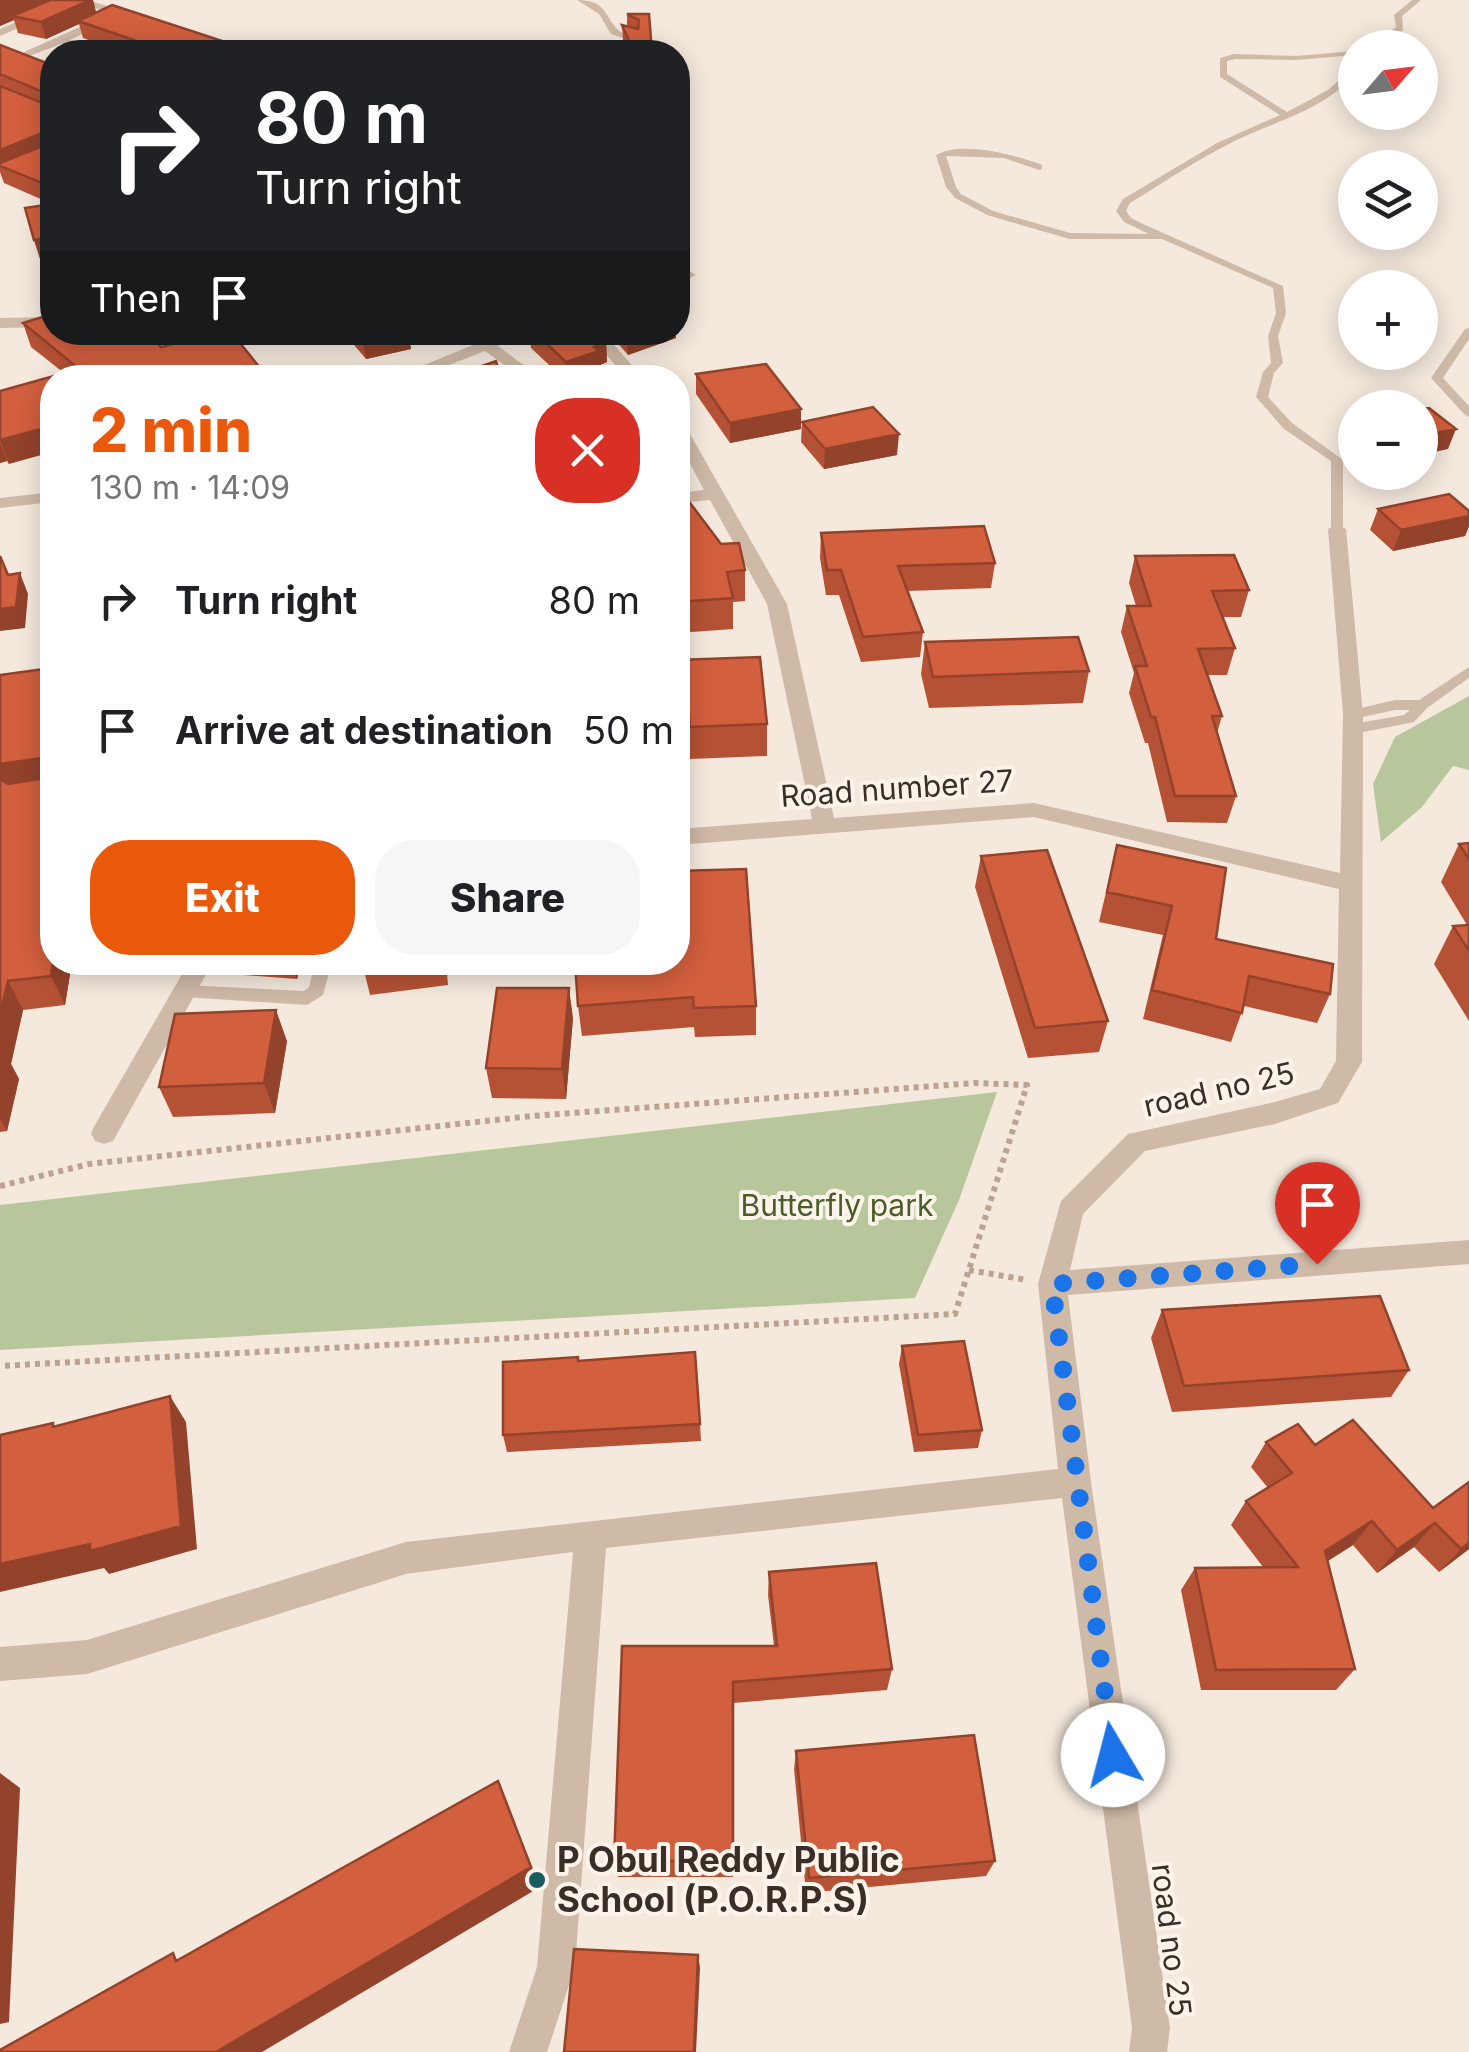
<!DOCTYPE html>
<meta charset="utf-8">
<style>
:root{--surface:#fff;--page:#f6f6f6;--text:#202124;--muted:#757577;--accent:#ea580c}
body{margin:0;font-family:Inter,sans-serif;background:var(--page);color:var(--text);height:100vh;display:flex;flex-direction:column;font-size:38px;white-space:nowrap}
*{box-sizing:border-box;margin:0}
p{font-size:32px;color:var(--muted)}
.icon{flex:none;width:55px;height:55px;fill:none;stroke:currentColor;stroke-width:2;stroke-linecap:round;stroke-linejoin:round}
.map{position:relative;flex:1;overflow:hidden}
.sheet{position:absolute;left:40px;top:365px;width:650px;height:610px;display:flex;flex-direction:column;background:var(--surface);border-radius:40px;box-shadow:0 5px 25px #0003}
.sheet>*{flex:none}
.top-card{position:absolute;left:40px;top:40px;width:650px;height:305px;border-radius:40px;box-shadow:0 5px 25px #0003;background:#202124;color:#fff;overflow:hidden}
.needle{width:65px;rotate:62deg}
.buttons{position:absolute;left:1338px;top:30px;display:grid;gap:20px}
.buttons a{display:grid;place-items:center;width:100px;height:100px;border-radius:50%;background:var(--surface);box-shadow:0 5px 25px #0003;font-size:50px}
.pin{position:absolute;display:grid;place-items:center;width:85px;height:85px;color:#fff;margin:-102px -42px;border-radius:50% 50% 50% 0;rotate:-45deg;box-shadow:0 0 10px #0007}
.pin .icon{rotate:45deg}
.me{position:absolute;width:110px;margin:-55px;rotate:352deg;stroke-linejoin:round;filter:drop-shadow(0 0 8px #0008)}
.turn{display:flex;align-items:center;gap:35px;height:210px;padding:0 50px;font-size:45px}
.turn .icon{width:130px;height:130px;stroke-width:2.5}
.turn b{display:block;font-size:70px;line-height:85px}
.then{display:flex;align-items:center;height:95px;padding:0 50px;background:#0003;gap:20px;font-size:38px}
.round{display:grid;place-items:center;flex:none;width:105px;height:105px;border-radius:40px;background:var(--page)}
.headline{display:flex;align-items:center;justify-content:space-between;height:170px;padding:0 50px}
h1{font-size:60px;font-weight:800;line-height:75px;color:var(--accent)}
.button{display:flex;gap:20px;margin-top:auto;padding:20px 50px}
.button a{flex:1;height:115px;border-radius:40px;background:var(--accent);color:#fff;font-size:40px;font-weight:800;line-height:115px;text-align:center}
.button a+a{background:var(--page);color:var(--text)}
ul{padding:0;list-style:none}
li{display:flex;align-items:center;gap:30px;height:130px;padding:0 50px}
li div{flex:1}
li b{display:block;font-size:38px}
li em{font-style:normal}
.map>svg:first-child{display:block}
</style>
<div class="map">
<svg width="1469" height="2052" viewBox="0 0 1469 2052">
<rect width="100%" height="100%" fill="#f5e9dd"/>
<path fill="#b8c69b" d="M 1469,696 L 1469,770 L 1453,766 L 1422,807 L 1381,842 L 1373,784 L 1395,737 Z
M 997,1092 L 959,1200 L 915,1298 L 0,1350 L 0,1205 Z"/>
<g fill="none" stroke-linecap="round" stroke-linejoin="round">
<path stroke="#bba291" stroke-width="6" stroke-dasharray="5 5" stroke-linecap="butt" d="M 0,1186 L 89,1164 L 532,1116 L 975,1083 L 1027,1085 L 955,1314 L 0,1366
M 969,1270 L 1027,1280"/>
<path fill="#cfb9a7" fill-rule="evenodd" d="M 577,0 C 610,0 604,20 621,32 C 626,36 632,37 637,39 L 637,43 L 611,34 L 599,14 Z
M 1412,0 L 1421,0 L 1402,16 L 1403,30 L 1379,48 L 1369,48 L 1396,27 L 1394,15 Z
M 1355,51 L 1355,55 L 1296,60 L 1235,59 L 1227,61 L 1227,74 L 1287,112 L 1328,90 L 1355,66 L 1355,74 C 1325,109 1279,120 1239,139 C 1201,157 1166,181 1130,203 L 1126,211 L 1131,218 L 1143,224 L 1283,286 L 1286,313 L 1278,336 L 1283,363 L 1274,373 L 1268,397 L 1292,423 L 1343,460 L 1343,529 L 1337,533 L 1331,529 L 1331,461 L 1284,429 L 1256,397 L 1263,372 L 1271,363 L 1268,336 L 1276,313 L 1273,288 L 1162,239 L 1070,239 L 987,215 L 955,198 L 946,187 L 936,155 C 963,140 1015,155 1042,165 L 1042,169 L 1039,170 L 1004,158 L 946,156 L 956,187 L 961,194 L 993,211 L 1070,233 L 1149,234 L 1124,222 L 1116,211 L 1123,199 L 1217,143 L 1280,115 L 1220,77 L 1220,58 L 1234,54 L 1296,56 Z
M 1469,328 L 1469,339 L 1443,378 L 1469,406 L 1469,417 L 1465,415 L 1431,378 L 1465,329 Z
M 1469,667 L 1469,678 L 1427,708 L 1414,722 L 1353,734 L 1346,729 L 1353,724 L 1404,715 L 1410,710 L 1395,710 L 1353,719 L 1346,714 L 1348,711 L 1395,700 L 1419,700 Z
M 315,962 L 332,962 L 323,995 L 307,1005 L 185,997 L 176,991 L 185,985 L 304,991 L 309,987 Z"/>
<path fill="#cfb9a7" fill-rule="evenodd" d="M 68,0 L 87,0 L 128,12 L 70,40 L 102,52 L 86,52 L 61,44 L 24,58 L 24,52 L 111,13 Z
M 47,9 L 51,14 L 0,36 L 0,29 Z
M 689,271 L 696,275 L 678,284 L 678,275 Z
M 52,317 L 52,327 L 0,328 L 0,318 Z
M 505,332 L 527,332 L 498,346 L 541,378 L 522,378 L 485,351 L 416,378 L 392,378 Z
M 587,332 L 603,332 L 643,378 L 626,378 Z
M 678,422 L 686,427 L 787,604 L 834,818 L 1034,803 L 1340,873 L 1343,714 L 1328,529 L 1337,524 L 1346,529 L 1363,714 L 1362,1062 L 1338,1103 L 1275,1124 L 1145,1151 L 1083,1214 L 1070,1270 L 1469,1240 L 1469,1264 L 1068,1295 L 1091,1482 L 1170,2028 L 1167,2052 L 1129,2052 L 1132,2028 L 1062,1498 L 606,1548 L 575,1967 L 547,2052 L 509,2052 L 537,1967 L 573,1552 L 406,1574 L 87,1674 L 0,1681 L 0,1647 L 87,1640 L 406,1542 L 1058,1469 L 1038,1284 L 1061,1201 L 1128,1134 L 1275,1102 L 1320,1089 L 1336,1061 L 1339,889 L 1034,817 L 678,845 L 678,829 L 812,819 L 767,604 L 710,500 L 678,503 L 678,493 L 704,490 L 678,441 Z
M 52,492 L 52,502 L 0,508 L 0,498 Z
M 189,962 L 213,962 L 113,1141 L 104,1144 L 95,1141 L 91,1133 L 95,1125 Z"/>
</g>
<path fill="#b55235" d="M 0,0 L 93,0 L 96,13 L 256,52 L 114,49 L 83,38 L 79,24 L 46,39 L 18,33 L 14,20 L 0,26 Z
M 627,14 L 649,14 L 652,52 L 627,52 L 623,42 L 622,25 L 627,26 Z
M 0,45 L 52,65 L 52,204 L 4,183 L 0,172 Z
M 23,323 L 161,347 L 52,378 L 9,464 L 7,461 L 0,463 L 0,391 L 64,373 L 31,347 Z
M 343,332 L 408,332 L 411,349 L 366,359 Z
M 529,332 L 598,332 L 606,342 L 607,362 L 600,365 L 600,371 L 581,378 L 563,378 L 531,348 Z
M 608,332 L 676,332 L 676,338 L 628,355 Z
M 696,374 L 801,429 L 730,443 L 696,394 Z
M 802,422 L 897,455 L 824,469 L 801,442 Z
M 678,492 L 721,544 L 745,570 L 745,601 L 733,602 L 733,629 L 678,633 Z
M 1378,509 L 1469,511 L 1469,526 L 1465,536 L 1393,551 L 1370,530 Z
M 821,533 L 995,563 L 991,588 L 908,591 L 923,632 L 920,657 L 861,662 L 839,595 L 826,595 L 820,558 Z
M 1135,556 L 1249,590 L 1241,617 L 1222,617 L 1235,648 L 1227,675 L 1207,675 L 1222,716 L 1217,733 L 1236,796 L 1227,823 L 1167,822 L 1148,743 L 1145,743 L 1129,693 L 1134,673 L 1121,632 L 1127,606 L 1136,606 L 1129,583 Z
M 925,642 L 1089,671 L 1083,703 L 929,708 L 921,674 Z
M 678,660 L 767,724 L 767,756 L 690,759 L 689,734 L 678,734 Z
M 0,675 L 52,962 L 72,962 L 65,1005 L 23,1010 L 11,1064 L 19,1079 L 7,1131 L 0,1132 Z
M 1469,843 L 1469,1021 L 1434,964 L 1453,926 L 1467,925 L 1441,882 L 1459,844 Z
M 1117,845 L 1216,939 L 1330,994 L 1317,1023 L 1244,1006 L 1231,1042 L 1143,1019 L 1163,935 L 1099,922 Z
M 981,856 L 1108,1021 L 1099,1052 L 1028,1058 L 975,887 Z
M 746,869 L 756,1006 L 756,1035 L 695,1037 L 694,1027 L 582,1036 L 578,1006 Z
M 227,962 L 302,962 L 297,979 L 231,974 Z
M 362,962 L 446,962 L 448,985 L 370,995 Z
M 573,1018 L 566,1099 L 492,1098 L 486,1068 Z
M 287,1041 L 275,1113 L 173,1117 L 159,1087 Z
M 1162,1310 L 1409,1370 L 1391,1397 L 1172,1412 L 1151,1338 Z
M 902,1346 L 982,1430 L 978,1448 L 914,1452 L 899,1364 Z
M 578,1361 L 700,1424 L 701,1441 L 507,1452 L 503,1435 Z
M 1353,1420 L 1469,1549 L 1439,1572 L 1414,1547 L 1377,1573 L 1353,1545 L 1328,1561 L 1355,1669 L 1336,1690 L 1201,1690 L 1181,1590 L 1195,1568 L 1263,1567 L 1231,1525 L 1246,1501 L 1268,1488 L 1251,1467 L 1266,1442 L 1315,1445 Z
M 769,1572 L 892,1669 L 887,1690 L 733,1703 L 733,1877 L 618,1877 L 614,1861 L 622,1646 L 774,1646 L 768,1595 Z
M 796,1751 L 995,1861 L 986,1876 L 806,1893 L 794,1769 Z"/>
<path fill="#93422b" d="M 2,0 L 53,0 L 12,16 L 14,20 L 0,26 L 0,1 Z
M 90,0 L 93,0 L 97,16 L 78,21 L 79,24 L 46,39 L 41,22 Z
M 47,131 L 52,150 L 0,166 L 0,150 Z
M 52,237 L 52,267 L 43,269 L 34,240 Z
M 390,332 L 408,332 L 411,349 L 366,359 L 362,339 Z
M 634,332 L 676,332 L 676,338 L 628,355 L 627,335 Z
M 606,342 L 607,362 L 600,365 L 600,371 L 581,378 L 567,378 L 566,362 Z
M 261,369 L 263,378 L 230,378 Z
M 801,409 L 801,429 L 730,443 L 730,423 Z
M 52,426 L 52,452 L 9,464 L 0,440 Z
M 1456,429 L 1448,449 L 1420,455 L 1420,436 Z
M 899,434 L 897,455 L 824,469 L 825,449 Z
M 0,443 L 7,461 L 0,463 Z
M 1469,516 L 1469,526 L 1465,536 L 1393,551 L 1401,530 Z
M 20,573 L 28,594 L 25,628 L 0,631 L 0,609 Z
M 42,758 L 52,783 L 0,790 L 0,764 Z
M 53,962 L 72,962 L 65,1005 L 51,976 Z
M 292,962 L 302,962 L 297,979 Z
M 8,981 L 23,1010 L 11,1064 L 19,1079 L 7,1131 L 0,1119 L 0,1014 Z
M 569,988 L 573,1018 L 566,1099 L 562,1069 Z
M 276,1010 L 287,1041 L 275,1113 L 264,1083 Z
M 170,1396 L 186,1422 L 197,1549 L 109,1574 L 104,1568 L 0,1592 L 0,1564 Z
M 1372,1521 L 1353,1545 L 1307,1574 L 1325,1551 Z
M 1435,1523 L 1414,1547 L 1377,1573 L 1397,1550 Z
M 1469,1543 L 1469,1549 L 1439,1572 L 1461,1549 Z
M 0,1773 L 20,1788 L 9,2022 L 0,2024 Z
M 498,1781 L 540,1887 L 262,2052 L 216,2052 Z
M 698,1955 L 700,1968 L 696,2052 L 694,2052 Z"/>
<path fill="#d25f3e" stroke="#93422b" stroke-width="2.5" d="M 50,0 L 90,0 L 41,22 L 12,16 Z
M 112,5 L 256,52 L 104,52 L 137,41 L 78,21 Z
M 627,14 L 649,14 L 652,52 L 613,52 L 634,52 L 622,25 L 638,29 L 639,20 Z
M 0,45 L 52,65 L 52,187 L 0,166 L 0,163 L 48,144 L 47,131 L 0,150 L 0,86 L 45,104 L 49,103 L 50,95 L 0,74 Z
M 52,204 L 52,237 L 34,240 L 25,208 Z
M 52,314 L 52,332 L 126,332 L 138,343 L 154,339 L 161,347 L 219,332 L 231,332 L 261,369 L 230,378 L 52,378 L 52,405 L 51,405 L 52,408 L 52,426 L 0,440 L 0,391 L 79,369 L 23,323 Z
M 356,332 L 390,332 L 362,339 Z
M 534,332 L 598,332 L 606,342 L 594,347 L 599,351 L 566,362 Z
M 496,361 L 501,378 L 447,378 Z
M 766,364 L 801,409 L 730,423 L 696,374 Z
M 873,407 L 899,434 L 825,449 L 802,422 Z
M 1429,408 L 1456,429 L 1420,436 L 1420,409 Z
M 681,491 L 721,544 L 739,543 L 745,570 L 727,572 L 733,598 L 678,602 L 678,492 Z
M 1449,494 L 1469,511 L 1469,516 L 1401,530 L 1378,509 Z
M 984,526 L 995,563 L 898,566 L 923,632 L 863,637 L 841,570 L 827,570 L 821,533 Z
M 1234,555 L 1249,590 L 1212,591 L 1235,648 L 1198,649 L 1222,716 L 1212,716 L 1236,796 L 1175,796 L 1155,717 L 1151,717 L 1135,666 L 1147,666 L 1127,606 L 1151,606 L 1135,556 Z
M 0,556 L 8,575 L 20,573 L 16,607 L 0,609 Z
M 1078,637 L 1089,671 L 933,677 L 925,642 Z
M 760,657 L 767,724 L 690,727 L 688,702 L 678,703 L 678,660 Z
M 52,668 L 53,962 L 51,976 L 8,981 L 0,1014 L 0,779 L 8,784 L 40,779 L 42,758 L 0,764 L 0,675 Z
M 1469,843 L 1469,859 L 1459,844 Z
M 1117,845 L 1226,868 L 1216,939 L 1333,964 L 1330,994 L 1249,976 L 1242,1013 L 1152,990 L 1172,906 L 1107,892 Z
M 1047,850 L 1108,1021 L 1035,1028 L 981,856 Z
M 746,869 L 756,1006 L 694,1008 L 693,997 L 578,1006 L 575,962 L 678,962 L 678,871 Z
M 1469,925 L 1469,951 L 1453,926 Z
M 497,988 L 569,988 L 562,1069 L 486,1068 Z
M 276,1010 L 264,1083 L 159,1087 L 175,1014 Z
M 1380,1296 L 1409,1370 L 1184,1386 L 1162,1310 Z
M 964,1341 L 982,1430 L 918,1435 L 902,1346 Z
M 695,1352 L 700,1424 L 503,1435 L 503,1362 L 578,1357 L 578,1361 Z
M 170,1396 L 181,1526 L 90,1551 L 90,1544 L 0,1564 L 0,1435 L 53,1423 L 53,1427 Z
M 1353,1420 L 1433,1508 L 1469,1482 L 1469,1543 L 1461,1549 L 1435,1523 L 1397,1550 L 1372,1521 L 1325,1551 L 1355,1669 L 1216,1670 L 1195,1568 L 1298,1567 L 1246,1501 L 1292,1473 L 1266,1442 L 1298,1424 L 1315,1445 Z
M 876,1563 L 892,1669 L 733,1682 L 733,1861 L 614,1861 L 622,1646 L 777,1646 L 769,1572 Z
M 974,1735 L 995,1861 L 809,1878 L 796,1751 Z
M 498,1781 L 531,1867 L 216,2052 L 0,2052 L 0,2050 L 173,1953 L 176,1961 Z
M 574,1949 L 698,1955 L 694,2052 L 564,2052 Z"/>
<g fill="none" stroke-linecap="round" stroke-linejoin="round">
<path stroke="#1a73e8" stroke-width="18" stroke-dasharray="0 32.4" d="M 1113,1755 L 1052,1284 L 1317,1264"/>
</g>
<circle fill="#195d61" stroke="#fcf3ea" stroke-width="4" cx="537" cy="1880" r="10"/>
<g text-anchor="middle" stroke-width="8" stroke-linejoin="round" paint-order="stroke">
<g font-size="30" fill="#3a2e28" stroke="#fcf3ea">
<text transform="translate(897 789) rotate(-4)" y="10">Road number 27</text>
<text transform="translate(1219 1090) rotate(-13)" y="10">road no 25</text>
<text transform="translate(1171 1940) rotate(83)" y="10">road no 25</text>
</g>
<g font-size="30" fill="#4a5c29" stroke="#fcf3ea">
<text x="837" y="1216">Butterfly park</text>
</g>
<g font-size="35" font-weight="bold" fill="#3a2e28" stroke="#fcf3ea" text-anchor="start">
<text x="557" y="1872">P Obul Reddy Public<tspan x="557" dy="40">School (P.O.R.P.S)</tspan></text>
</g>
</g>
</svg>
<div class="buttons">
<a><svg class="needle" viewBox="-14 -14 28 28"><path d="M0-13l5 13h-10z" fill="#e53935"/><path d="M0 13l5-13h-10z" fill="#757577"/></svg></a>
<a><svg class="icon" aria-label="layers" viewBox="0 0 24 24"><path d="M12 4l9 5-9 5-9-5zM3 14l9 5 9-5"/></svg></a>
<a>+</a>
<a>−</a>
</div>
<div class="pin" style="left:1317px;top:1264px;background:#d93025"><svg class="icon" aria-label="arrive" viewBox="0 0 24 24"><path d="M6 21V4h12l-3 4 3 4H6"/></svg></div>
<svg class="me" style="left:1113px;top:1755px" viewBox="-20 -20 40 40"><circle r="19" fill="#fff"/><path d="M0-13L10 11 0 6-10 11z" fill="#1a73e8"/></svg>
<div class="top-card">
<div class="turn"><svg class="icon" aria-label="right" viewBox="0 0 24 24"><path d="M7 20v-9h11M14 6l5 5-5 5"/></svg><div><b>80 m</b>Turn right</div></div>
<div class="then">Then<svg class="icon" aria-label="arrive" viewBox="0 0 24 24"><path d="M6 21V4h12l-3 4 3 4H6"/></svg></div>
</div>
<section class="sheet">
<div class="headline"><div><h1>2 min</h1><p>130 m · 14:09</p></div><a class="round" style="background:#d93025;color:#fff"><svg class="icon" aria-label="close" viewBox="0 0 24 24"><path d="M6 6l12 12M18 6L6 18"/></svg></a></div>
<ul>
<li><svg class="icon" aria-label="right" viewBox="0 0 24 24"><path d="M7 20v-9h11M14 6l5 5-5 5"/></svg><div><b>Turn right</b></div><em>80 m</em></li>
<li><svg class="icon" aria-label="arrive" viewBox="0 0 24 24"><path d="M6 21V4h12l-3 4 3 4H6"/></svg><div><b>Arrive at destination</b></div><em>50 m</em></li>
</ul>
<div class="button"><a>Exit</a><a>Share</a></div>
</section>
</div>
